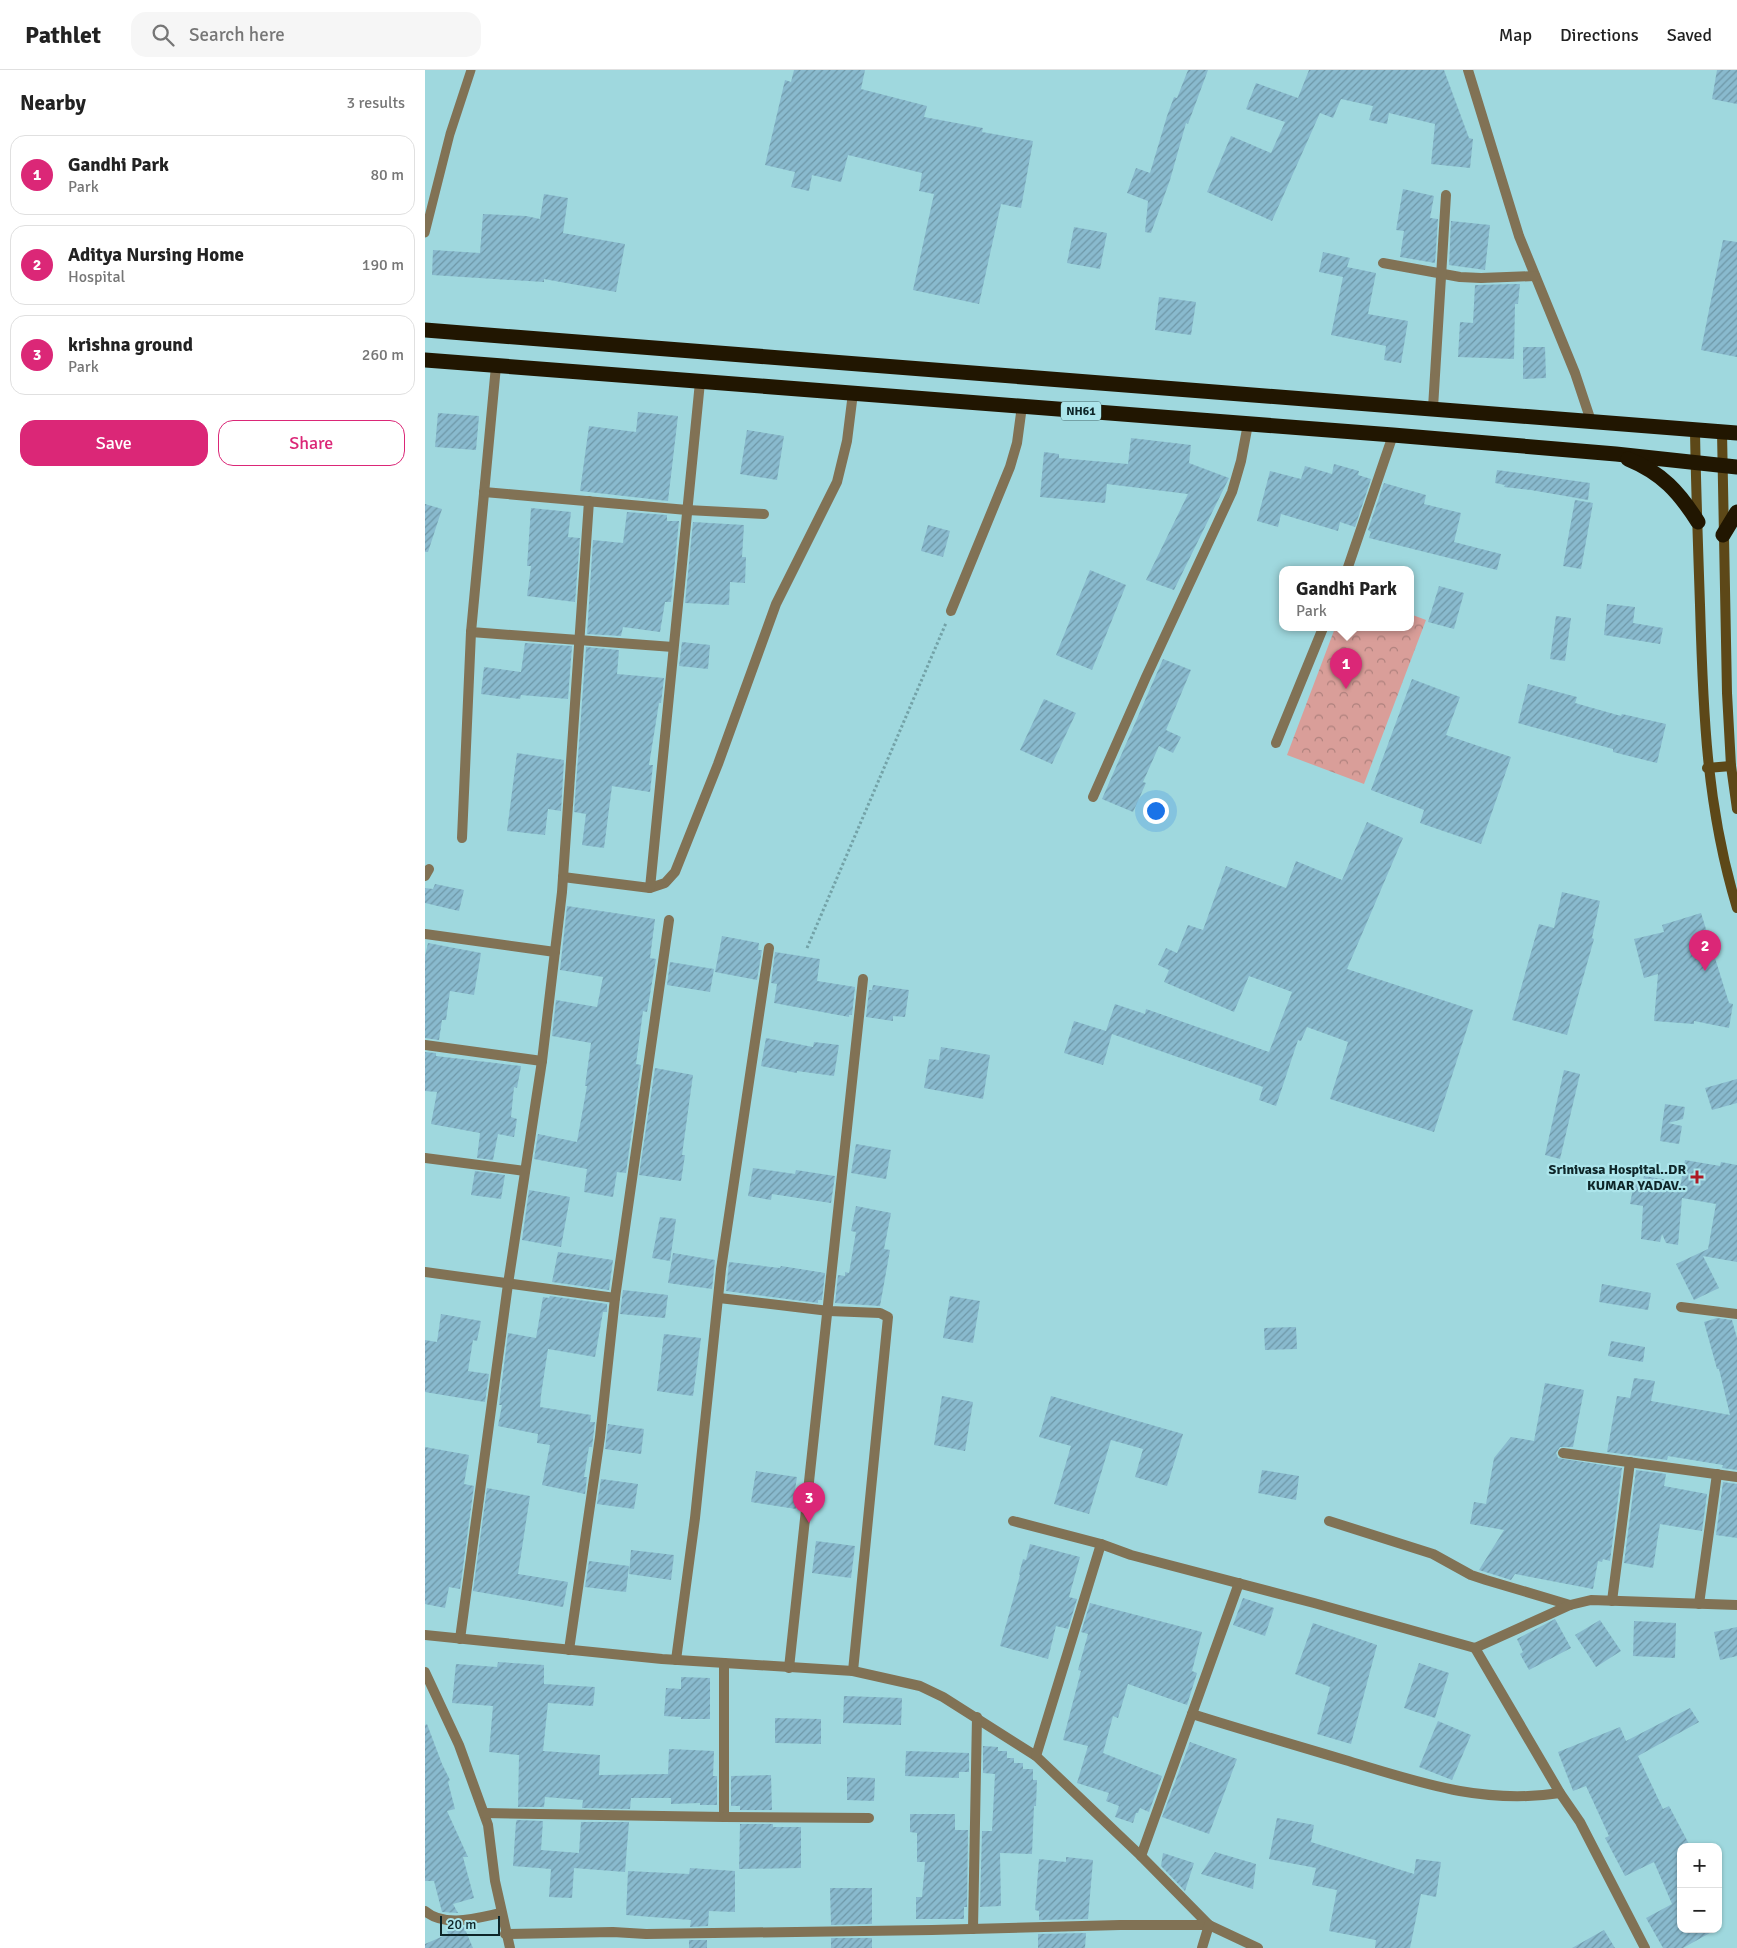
<!DOCTYPE html>
<meta charset="utf-8">
<style>
body{margin:0;font-family:Signika,sans-serif;background:#f6f6f6;color:#222}
.controls{position:absolute;right:15px;bottom:15px;display:grid;overflow:hidden;border-radius:10px;box-shadow:0 1px 4px #0004}
.controls button{width:45px;height:45px;display:grid;place-items:center;padding:0;border:0;border-bottom:1px solid #e0e0e0;background:#fff;color:#222;font:25px sans-serif}
.scale{position:absolute;left:15px;bottom:12px;width:60px;box-sizing:border-box;padding-left:5px;border:2px solid #0e2528;border-top:0;font-size:14px;line-height:18px;white-space:nowrap;color:#0e2528;-webkit-text-stroke:4px #ace5eb;paint-order:stroke}
.you{position:absolute;left:730px;top:740px;width:18px;height:18px;margin:-12px;border:4px solid #fff;border-radius:50%;background:#1a73e8;box-shadow:0 0 0 8px #1a73e833}
.badge{display:grid;place-items:center;width:32px;height:32px;border-radius:50%;background:#db2777;color:#fff;font-size:16px;font-weight:700}
.pin{position:absolute;translate:-50% -41px;filter:drop-shadow(0 1px 2px #0008)}
.pin::after{content:'';position:absolute;top:26px;width:18px;height:15px;background:inherit;clip-path:polygon(0 0,100% 0,50% 100%)}
.popup{position:absolute;left:854px;top:496px;width:135px;height:65px;box-sizing:border-box;display:grid;place-content:center;border-radius:10px;background:#fff;filter:drop-shadow(0 1px 4px #0005);font-size:16px;white-space:nowrap;color:#767676}
.popup b{font-size:19px;color:#222}
.popup::after{content:'';position:absolute;left:50%;top:100%;margin-left:-10px;border:10px solid transparent;border-top-color:#fff}
.list{margin:0;padding:0;list-style:none}
h2{display:flex;justify-content:space-between;align-items:center;height:65px;margin:0;padding:0 20px;font-size:21px}
h2 small{font-size:16px;font-weight:400;color:#767676}
.list li{display:grid;grid-template-columns:32px 1fr auto;gap:15px;align-items:center;box-sizing:border-box;height:80px;margin:0 10px 10px;padding:0 10px;border:1px solid #e0e0e0;border-radius:15px}
.list b{display:block;font-size:19px;white-space:nowrap}
.list p{margin:0;font-size:16px;white-space:nowrap;color:#767676}
.list em{font-size:16px;font-style:normal;color:#767676}
.actions{display:flex;gap:10px;padding:15px 20px}
.actions a{flex:1;padding:11px 0;border:1px solid #db2777;border-radius:15px;text-align:center;font-size:18px;color:#db2777}
.actions .main{background:#db2777;color:#fff}
.icon{flex:none;width:28px;height:28px;fill:none;stroke:currentColor;stroke-width:2;stroke-linecap:round;stroke-linejoin:round}
.map{position:relative;flex:none;width:1312px;height:1878px;overflow:hidden}
header{display:flex;align-items:center;gap:30px;box-sizing:border-box;height:70px;padding:0 25px;background:#fff;border-bottom:1px solid #e0e0e0}
header strong{font-size:24px}
nav{display:flex;gap:28px;margin-inline-start:auto;font-size:18px}
.search{width:350px;height:45px;background:#f6f6f6;display:flex;align-items:center;gap:12px;box-sizing:border-box;padding:0 18px;border-radius:15px;color:#767676;font-size:19px}
main{display:flex}
aside{flex:1;background:#fff}
.map>svg:first-child{display:block}
</style>
<header>
<strong>Pathlet</strong>
<div class="search"><svg class="icon" aria-label="search" viewBox="0 0 24 24"><circle cx="10" cy="10" r="6"/><path d="M15 15l6 6"/></svg>Search here</div>
<nav><a>Map</a><a>Directions</a><a>Saved</a></nav>
</header>
<main>
<aside>
<h2>Nearby<small>3 results</small></h2>
<ul class="list">
<li><span class="badge">1</span><div><b>Gandhi Park</b><p>Park</p></div><em>80 m</em></li>
<li><span class="badge">2</span><div><b>Aditya Nursing Home</b><p>Hospital</p></div><em>190 m</em></li>
<li><span class="badge">3</span><div><b>krishna ground</b><p>Park</p></div><em>260 m</em></li>
</ul>
<div class="actions"><a class="main">Save</a><a>Share</a></div>
</aside>
<div class="map">
<svg width="1312" height="1878" viewBox="0 0 1312 1878">
<defs>
<pattern id="park-crowns" width="20" height="18" patternUnits="userSpaceOnUse" patternTransform="scale(1.25)"><rect width="20" height="18" fill="#d99e99"/><path d="M2 6a3 3 0 1 1 6 0M12 15a3 3 0 1 1 6 0" fill="none" stroke="#ae817d"/></pattern>
<pattern id="building-hatch" width="6" height="6" patternUnits="userSpaceOnUse" patternTransform="scale(1.25)"><rect width="6" height="6" fill="#89bace"/><path d="M-1 1l2-2M0 6l6-6M5 7l2-2" fill="none" stroke="#6e97a7"/></pattern>
</defs>
<rect width="100%" height="100%" fill="#9fd8de"/>
<polygon fill="url(#park-crowns)" points="985,544 1001,550 939,714 862,685 910,558 985,558"/>
<g fill="url(#building-hatch)">
<polygon points="369,0 440,0 436,19 502,36 499,47 558,58 557,62 608,71 596,138 576,134 554,234 488,220 509,124 494,121 497,103 423,85 416,112 387,105 384,121 366,117 370,102 340,95 360,10 366,12"/>
<polygon points="763,0 783,0 763,54 761,53 745,110 726,163 720,162 723,131 702,123 711,98 725,103 742,46 749,27 752,28"/>
<polygon points="884,0 1019,0 1044,68 1048,69 1045,98 1006,94 1010,54 964,43 962,54 944,50 948,36 916,29 908,48 895,43 847,151 782,122 806,66 846,83 860,52 821,39 831,13 873,28"/>
<polygon points="1292,0 1312,0 1312,34 1287,29"/>
<polygon points="978,119 1009,126 1005,148 1013,149 1010,193 975,187 979,161 971,160"/>
<polygon points="119,124 143,128 138,163 200,174 191,222 119,209 119,212 7,205 8,180 55,183 58,144 101,146 115,149"/>
<polygon points="1026,151 1065,155 1060,200 1024,195"/>
<polygon points="649,157 682,163 675,199 642,193"/>
<polygon points="1298,170 1312,172 1312,287 1276,280"/>
<polygon points="898,182 925,188 922,197 951,203 943,244 983,251 976,293 959,290 961,276 906,265 918,207 894,202"/>
<polygon points="1090,214 1095,214 1093,234 1090,234 1089,289 1033,287 1035,252 1048,253 1050,215"/>
<polygon points="734,227 771,232 766,265 730,260"/>
<polygon points="1098,277 1120,277 1121,308 1098,309"/>
<polygon points="213,342 253,346 243,431 155,421 164,356 211,362"/>
<polygon points="13,343 54,346 51,380 10,377"/>
<polygon points="322,360 359,366 352,410 315,404"/>
<polygon points="706,368 766,375 764,393 804,408 749,520 721,510 763,424 682,414 680,433 615,427 619,382 634,384 634,388 703,394"/>
<polygon points="909,394 934,401 933,405 946,409 930,457 915,452 913,461 856,444 853,457 832,451 845,401 876,409 880,396 907,404"/>
<polygon points="1072,400 1165,413 1163,430 1106,420 1079,417 1080,415 1070,413"/>
<polygon points="959,413 1001,425 999,434 1036,443 1029,472 1076,484 1072,500 944,468 946,462 943,460"/>
<polygon points="1150,430 1168,433 1156,499 1138,496"/>
<polygon points="0,434 17,439 3,482 0,482"/>
<polygon points="106,438 146,442 143,467 155,468 150,532 102,526 106,496 102,496"/>
<polygon points="202,442 242,445 242,451 254,451 246,532 240,532 235,562 198,557 196,566 162,564 168,470 198,473"/>
<polygon points="268,452 319,455 317,487 321,487 320,513 305,512 304,535 260,533"/>
<polygon points="503,455 525,461 518,487 496,481"/>
<polygon points="665,500 701,515 667,600 631,585"/>
<polygon points="1014,516 1039,523 1029,559 1003,552"/>
<polygon points="1182,534 1210,537 1208,553 1238,558 1235,574 1179,565"/>
<polygon points="1131,546 1146,548 1140,591 1125,589"/>
<polygon points="257,572 285,575 283,599 254,596"/>
<polygon points="100,573 147,576 143,629 96,625 95,629 56,624 59,597 96,602"/>
<polygon points="161,577 194,580 192,604 239,608 236,633 234,633 224,695 228,695 225,722 187,716 179,778 157,775 161,744 149,742"/>
<polygon points="738,589 766,600 741,660 756,667 748,683 734,676 718,712 721,713 708,742 677,729"/>
<polygon points="987,609 1035,627 1021,665 1086,687 1056,774 995,753 999,740 946,720"/>
<polygon points="1103,614 1152,627 1150,633 1196,646 1197,644 1241,654 1232,693 1188,682 1188,679 1093,653"/>
<polygon points="619,629 651,643 627,694 595,680"/>
<polygon points="92,683 139,690 136,741 123,739 120,765 82,761"/>
<polygon points="942,752 978,768 922,899 1048,940 1009,1062 905,1029 923,972 882,957 876,971 873,970 851,1036 834,1030 838,1017 687,964 678,995 639,983 649,951 681,961 690,934 720,944 721,939 844,982 867,922 824,906 809,942 739,912 744,900 733,895 741,878 752,883 763,855 778,860 801,796 861,818 871,791 917,810"/>
<polygon points="10,814 39,820 34,841 0,833 0,818 8,819"/>
<polygon points="1137,822 1175,831 1167,868 1169,869 1142,965 1087,950 1114,854 1129,858"/>
<polygon points="142,836 230,849 225,888 231,889 222,942 218,941 211,994 216,995 201,1103 192,1102 188,1127 159,1122 162,1099 109,1089 113,1064 152,1072 162,1016 160,1016 166,973 127,966 131,930 172,937 178,907 135,900"/>
<polygon points="1276,843 1304,933 1308,934 1304,958 1269,951 1269,954 1229,951 1233,904 1219,908 1209,869 1239,862 1237,855"/>
<polygon points="297,866 334,873 333,880 337,880 332,910 290,902"/>
<polygon points="3,873 56,883 49,925 25,921 21,950 17,950 14,970 0,968 0,886"/>
<polygon points="350,882 395,889 392,911 430,917 427,945 424,945 424,947 349,933 352,914 346,913"/>
<polygon points="245,892 289,899 285,922 242,915"/>
<polygon points="448,915 484,920 480,947 468,946 468,951 441,947 444,920 447,920"/>
<polygon points="341,968 388,977 389,972 414,975 409,1006 372,1001 372,1003 336,996"/>
<polygon points="516,977 565,985 558,1029 499,1018 504,989 514,990"/>
<polygon points="0,982 11,983 11,986 96,996 92,1018 89,1017 86,1047 92,1049 89,1067 73,1064 68,1090 52,1088 55,1063 6,1054 12,1022 0,1021"/>
<polygon points="230,998 268,1005 257,1085 260,1085 256,1111 214,1105"/>
<polygon points="1139,1000 1155,1004 1135,1089 1120,1085"/>
<polygon points="1312,1009 1312,1033 1287,1040 1280,1018"/>
<polygon points="1240,1034 1260,1037 1258,1049 1243,1053 1257,1056 1254,1074 1235,1071"/>
<polygon points="431,1074 466,1080 461,1109 426,1103"/>
<polygon points="1260,1090 1295,1096 1296,1092 1312,1095 1312,1192 1278,1186 1294,1218 1269,1230 1251,1194 1283,1179 1291,1134 1257,1128 1253,1175 1241,1173 1237,1164 1235,1172 1216,1169 1218,1136 1205,1134 1209,1113 1217,1114 1219,1106 1256,1112"/>
<polygon points="328,1098 370,1104 371,1100 410,1106 406,1133 347,1124 346,1130 323,1126"/>
<polygon points="50,1101 80,1105 76,1129 46,1125"/>
<polygon points="104,1120 145,1127 136,1177 97,1170"/>
<polygon points="431,1136 466,1143 459,1179 465,1180 455,1236 410,1233 413,1205 420,1206 420,1202 424,1203 431,1162 426,1161"/>
<polygon points="235,1147 251,1149 245,1191 227,1188"/>
<polygon points="133,1182 188,1190 184,1220 127,1212"/>
<polygon points="248,1183 290,1190 287,1219 243,1213"/>
<polygon points="304,1192 355,1198 356,1196 400,1203 397,1230 393,1230 393,1233 301,1221"/>
<polygon points="1177,1214 1226,1223 1223,1240 1174,1232"/>
<polygon points="198,1220 243,1225 240,1248 195,1244"/>
<polygon points="125,1226 182,1234 182,1242 178,1242 170,1287 123,1279 116,1325 115,1337 166,1345 165,1352 170,1352 167,1377 164,1377 159,1407 162,1407 160,1424 117,1415 125,1375 112,1373 113,1364 73,1356 77,1335 74,1335 83,1263 111,1268 118,1227 124,1228"/>
<polygon points="525,1226 555,1231 548,1273 518,1268"/>
<polygon points="16,1244 56,1251 52,1271 48,1270 43,1301 64,1304 60,1332 0,1322 0,1270 12,1272"/>
<polygon points="1292,1248 1307,1250 1312,1268 1312,1400 1297,1398 1298,1395 1243,1386 1242,1390 1182,1382 1192,1326 1205,1328 1209,1308 1230,1311 1226,1331 1305,1345 1294,1299 1292,1299 1279,1252"/>
<polygon points="871,1257 872,1279 840,1280 839,1258"/>
<polygon points="239,1264 276,1268 268,1326 232,1321"/>
<polygon points="1186,1271 1220,1277 1218,1292 1183,1286"/>
<polygon points="1120,1313 1159,1320 1148,1377 1135,1377 1131,1383 1133,1388 1197,1398 1185,1491 1178,1489 1177,1492 1173,1491 1168,1519 1090,1504 1086,1510 1054,1500 1079,1460 1045,1454 1049,1432 1061,1434 1069,1388 1086,1367 1109,1371"/>
<polygon points="517,1326 548,1332 540,1381 509,1375"/>
<polygon points="626,1326 758,1364 742,1416 710,1407 718,1379 686,1370 664,1444 629,1434 646,1376 614,1367"/>
<polygon points="183,1354 219,1359 216,1384 180,1379"/>
<polygon points="0,1377 44,1385 39,1414 49,1416 35,1519 24,1517 20,1538 0,1534"/>
<polygon points="837,1400 874,1406 871,1430 833,1423"/>
<polygon points="1211,1400 1241,1404 1239,1416 1282,1424 1277,1461 1235,1454 1228,1498 1199,1493"/>
<polygon points="331,1401 372,1407 370,1420 374,1420 371,1439 326,1432"/>
<polygon points="176,1409 213,1414 209,1439 172,1434"/>
<polygon points="1298,1412 1312,1414 1312,1468 1291,1465"/>
<polygon points="62,1418 105,1426 93,1504 143,1512 138,1537 48,1521"/>
<polygon points="391,1471 430,1476 426,1508 387,1503"/>
<polygon points="605,1474 655,1487 644,1527 652,1529 643,1559 631,1556 623,1589 575,1576 595,1505 594,1504 598,1489 601,1490"/>
<polygon points="206,1480 249,1485 246,1510 204,1504"/>
<polygon points="164,1491 204,1496 201,1522 160,1517"/>
<polygon points="818,1528 849,1538 840,1566 808,1555"/>
<polygon points="665,1533 777,1562 767,1601 772,1603 762,1635 703,1614 693,1648 688,1646 678,1683 737,1706 724,1742 715,1738 713,1743 711,1743 708,1753 690,1747 694,1736 681,1731 684,1723 652,1713 663,1676 638,1670 656,1601 653,1600 663,1564 656,1562"/>
<polygon points="1130,1549 1146,1578 1104,1600 1095,1584 1098,1582 1092,1569"/>
<polygon points="1175,1550 1196,1581 1171,1597 1150,1565"/>
<polygon points="1209,1551 1251,1553 1250,1588 1208,1586"/>
<polygon points="888,1553 952,1575 926,1674 892,1664 905,1617 870,1604"/>
<polygon points="1312,1557 1312,1586 1295,1590 1289,1562"/>
<polygon points="73,1592 119,1595 119,1614 170,1617 168,1636 123,1633 118,1681 175,1685 174,1705 243,1704 244,1679 289,1681 288,1706 292,1706 292,1735 275,1735 275,1733 246,1734 246,1728 206,1728 205,1739 157,1738 158,1730 120,1727 119,1737 93,1737 94,1685 64,1682 68,1636 27,1633 31,1594 72,1597"/>
<polygon points="994,1593 1024,1603 1010,1648 979,1638"/>
<polygon points="256,1607 285,1608 285,1649 256,1649 256,1647 239,1646 241,1618 256,1619"/>
<polygon points="419,1626 477,1628 476,1655 418,1653"/>
<polygon points="1265,1638 1274,1652 1213,1686 1238,1739 1244,1736 1264,1774 1256,1777 1256,1859 1292,1859 1258,1878 1238,1878 1221,1848 1247,1834 1229,1792 1200,1806 1180,1768 1184,1766 1161,1716 1148,1721 1133,1682 1195,1657 1201,1671"/>
<polygon points="350,1648 396,1649 396,1674 350,1673"/>
<polygon points="1013,1651 1046,1665 1027,1710 994,1697"/>
<polygon points="2,1654 17,1694 25,1710 23,1712 30,1739 22,1741 43,1787 38,1787 49,1828 28,1834 33,1843 17,1842 9,1811 0,1811 0,1655"/>
<polygon points="765,1672 812,1689 784,1764 737,1747"/>
<polygon points="558,1676 573,1677 573,1681 582,1681 582,1688 589,1688 589,1693 598,1693 598,1699 608,1699 608,1710 612,1710 611,1736 609,1736 607,1784 575,1783 576,1836 555,1837 557,1761 567,1761 570,1704 558,1703"/>
<polygon points="481,1681 544,1683 544,1702 534,1702 534,1708 480,1706"/>
<polygon points="346,1705 347,1740 315,1740 315,1736 306,1736 306,1706"/>
<polygon points="422,1707 450,1708 449,1731 422,1730"/>
<polygon points="485,1744 530,1744 530,1760 543,1760 542,1837 539,1837 539,1849 491,1849 491,1827 497,1827 500,1792 492,1792 492,1763 485,1762"/>
<polygon points="852,1748 889,1755 886,1772 989,1804 991,1789 1016,1792 1011,1827 996,1824 985,1878 950,1878 951,1870 904,1861 912,1820 887,1815 891,1798 844,1789"/>
<polygon points="92,1750 118,1751 116,1780 154,1783 156,1752 204,1752 200,1802 149,1798 147,1828 124,1827 126,1799 88,1796 91,1752"/>
<polygon points="315,1754 348,1754 348,1757 376,1757 376,1798 314,1799"/>
<polygon points="790,1782 831,1794 828,1819 776,1804"/>
<polygon points="738,1783 769,1793 760,1821 736,1796"/>
<polygon points="641,1787 668,1790 663,1849 614,1850 614,1841 610,1840 614,1789 641,1792"/>
<polygon points="265,1798 310,1801 310,1842 284,1841 283,1856 265,1857 266,1850 201,1845 203,1801 264,1804"/>
<polygon points="405,1818 447,1818 447,1854 406,1855"/>
<polygon points="21,1857 39,1857 48,1878 0,1878 0,1874 23,1864"/>
<polygon points="1179,1860 1190,1878 1147,1878"/>
<polygon points="661,1863 660,1878 613,1878 613,1864"/>
<rect x="406" y="1868" width="41" height="10"/>
<rect x="264" y="1870" width="18" height="8"/>
</g>
<g fill="none" stroke-linecap="round" stroke-linejoin="round">
<polyline stroke="#73a2a7" stroke-width="3" stroke-dasharray="2.5 2.5" stroke-linecap="butt" points="382,878 521,553"/>
<polyline stroke="#817255" stroke-width="9" points="0,163 25,64 46,0"/>
<g stroke="#817255" stroke-width="10">
<polyline points="1043,0 1094,166 1150,303 1166,351"/>
<polyline points="958,193 1035,207 1056,208 1110,206"/>
<polyline points="71,296 46,562 248,577"/>
<polyline points="1008,338 1021,125"/>
<polyline points="59,422 262,440 339,444"/>
<polyline points="922,500 968,365"/>
<polyline points="526,541 585,397 592,373 597,336"/>
<polyline points="851,673 898,558"/>
<polyline points="668,727 721,607 807,422 816,391 823,354"/>
<polyline points="37,768 46,562"/>
<polyline points="0,806 4,799"/>
<polyline points="138,807 225,818 240,813 250,802 293,694 351,534 412,412 422,371 428,323"/>
<polyline points="225,818 275,312"/>
<polyline points="0,864 130,882"/>
<polyline points="0,975 117,991"/>
<polyline points="0,1088 100,1101"/>
<polyline points="0,1202 190,1228"/>
<polyline points="294,1228 404,1241 455,1243 463,1247 428,1601"/>
<polyline points="1256,1237 1312,1244"/>
<polyline points="1138,1383 1312,1407"/>
<polyline points="588,1451 676,1474"/>
<polyline points="904,1451 1008,1484 1046,1505 1061,1510 1145,1535"/>
<polyline points="1187,1531 1205,1392"/>
<polyline points="1274,1534 1292,1404"/>
<polyline points="0,1565 237,1589 428,1601 495,1616 518,1627 611,1686 716,1786 784,1855 833,1878"/>
<polyline points="35,1569 83,1214 117,991 137,822 164,431"/>
<polyline points="1050,1578 1135,1723 1155,1752 1220,1878"/>
<polyline points="144,1580 175,1367 190,1228 244,850"/>
<polyline points="251,1590 270,1448 296,1199 344,878"/>
<polyline points="364,1598 438,909"/>
<polyline points="0,1602 34,1675 63,1755 70,1811 85,1878"/>
<path d="M767,1644C818,1660 869,1675 920,1690C993,1712 1057,1735 1135,1723"/>
<polyline points="611,1686 676,1474 706,1485 889,1533 1050,1578 1145,1535 1166,1530 1312,1535"/>
<polyline points="59,1743 299,1747 299,1593"/>
<polyline points="299,1747 444,1748"/>
<polyline points="716,1786 814,1513"/>
<path d="M0,1841C20,1858 52,1848 76,1843"/>
<polyline points="548,1859 552,1647"/>
<polyline points="80,1864 188,1862 221,1864 507,1860 695,1855 784,1855"/>
<polyline points="777,1878 784,1855"/>
</g>
<g stroke="#5d4818" stroke-width="10">
<path d="M1270,361C1271,419 1273,477 1275,535C1278,640 1281,736 1312,838"/>
<polyline points="1297,362 1302,623 1306,696 1312,739"/>
<polyline points="1282,698 1306,696"/>
</g>
<g stroke="#211601" stroke-width="15">
<polyline points="0,260 1312,363"/>
<polyline points="0,290 968,365 1191,384 1312,397"/>
<path d="M1203,389C1237,403 1254,422 1273,452"/>
<polyline points="1298,465 1312,442"/>
</g>
</g>
<path fill="#ad1924" stroke="#ace5eb" stroke-width="2" d="M1269.5 1099.5h5v5h5v5h-5v5h-5v-5h-5v-5h5z"/>
<g text-anchor="middle" stroke-width="4.5" stroke-linejoin="round" paint-order="stroke">
<rect fill="#ace5eb" stroke="#3d5f62" stroke-width="1" x="636" y="331.5" width="40" height="19" rx="4"/>
<g font-size="12" font-weight="bold" fill="#0e2528">
<text x="656" y="345">NH61</text>
</g>
<g font-size="14" font-weight="bold" fill="#0e2528" stroke="#ace5eb" text-anchor="end">
<text x="1261" y="1104">Srinivasa Hospital..DR<tspan x="1261" dy="16">KUMAR YADAV..</tspan></text>
</g>
</g>
</svg>
<div class="controls">
<button>+</button>
<button>−</button>
</div>
<div class="scale">20 m</div>
<div class="you"></div>
<div class="pin badge" style="left:921px;top:619px">1</div>
<div class="popup"><b>Gandhi Park</b>Park</div>
<div class="pin badge" style="left:1280px;top:901px">2</div>
<div class="pin badge" style="left:384px;top:1453px">3</div>
</div>
</main>
